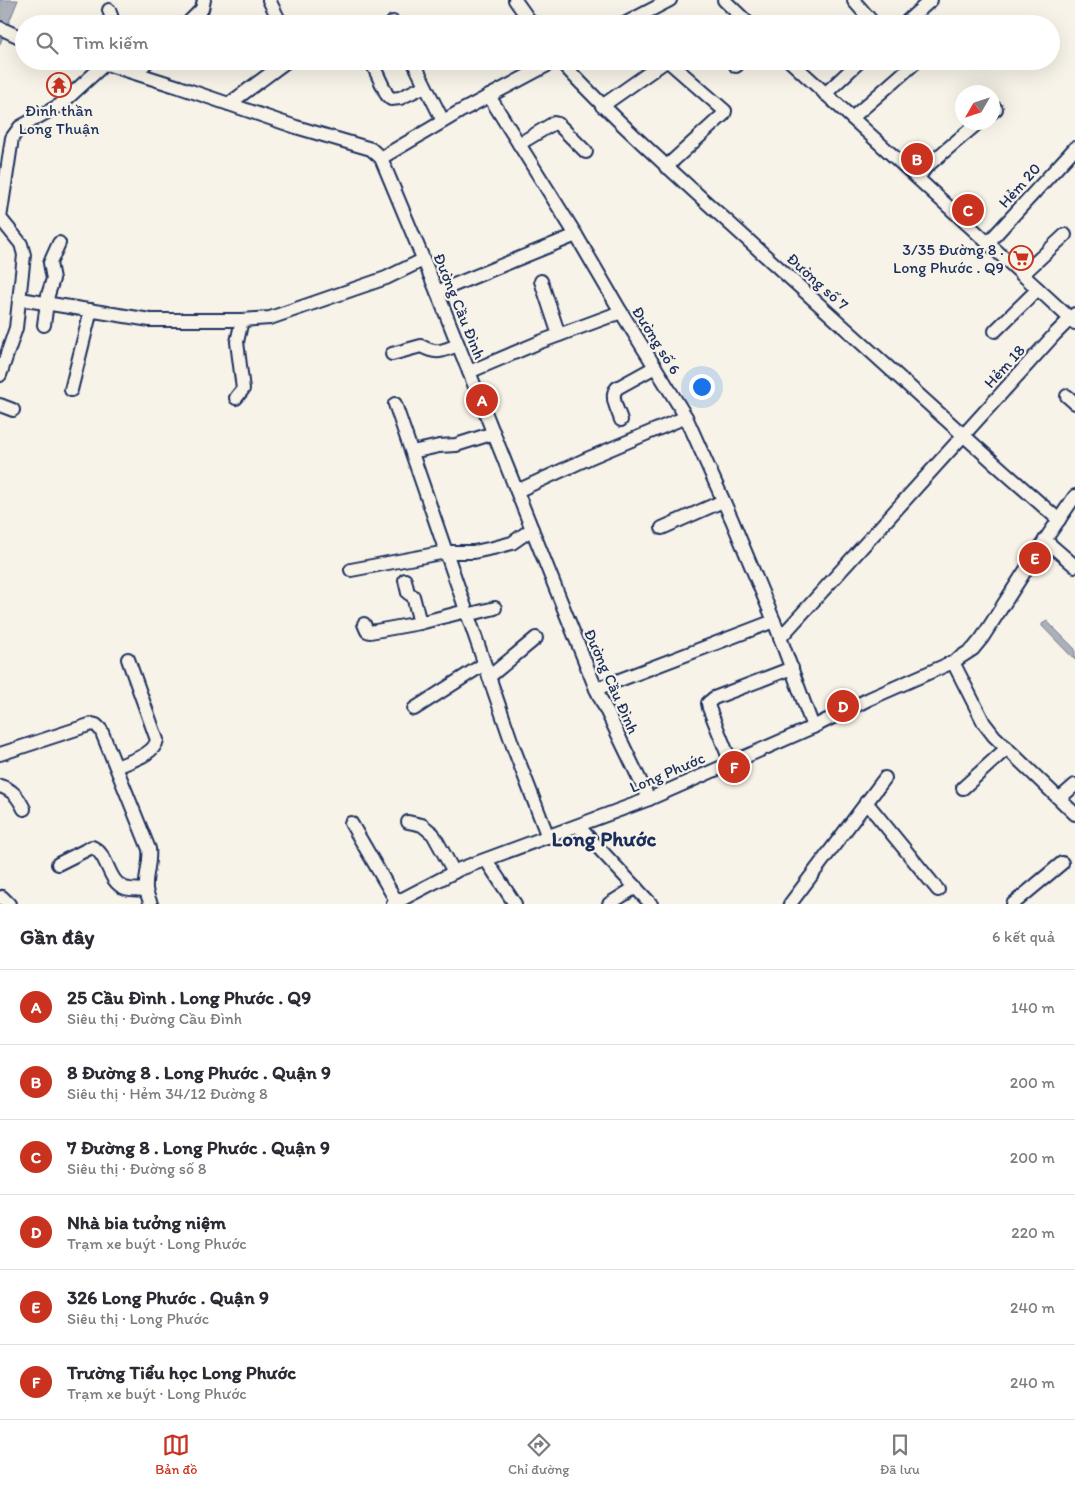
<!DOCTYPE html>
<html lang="vi">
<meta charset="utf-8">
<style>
body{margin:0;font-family:Itim,sans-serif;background:#f7f7f7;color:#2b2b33}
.compass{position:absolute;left:955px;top:85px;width:45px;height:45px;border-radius:50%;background:#fff;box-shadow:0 5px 20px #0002;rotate:231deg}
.you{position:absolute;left:701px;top:386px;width:18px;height:18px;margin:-12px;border:4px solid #fff;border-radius:50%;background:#1a73e8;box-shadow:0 0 0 8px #1a73e833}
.badge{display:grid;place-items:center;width:32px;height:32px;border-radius:50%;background:#c8321e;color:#fff;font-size:16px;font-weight:700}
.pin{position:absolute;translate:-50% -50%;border:2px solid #fff;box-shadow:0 1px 5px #0006}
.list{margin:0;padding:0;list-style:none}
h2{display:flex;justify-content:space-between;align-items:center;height:65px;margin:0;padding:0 20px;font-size:21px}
h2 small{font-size:16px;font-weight:400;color:#7c7c81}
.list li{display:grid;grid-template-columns:32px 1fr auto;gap:15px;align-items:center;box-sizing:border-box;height:75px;padding:0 20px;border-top:1px solid #e1e1e2}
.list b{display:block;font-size:19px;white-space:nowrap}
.list p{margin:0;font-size:16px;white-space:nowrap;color:#7c7c81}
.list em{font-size:16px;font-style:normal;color:#7c7c81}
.icon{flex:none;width:28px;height:28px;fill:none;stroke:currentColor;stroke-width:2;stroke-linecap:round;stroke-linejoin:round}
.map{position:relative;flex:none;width:1075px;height:904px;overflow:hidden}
.search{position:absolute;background:#fff;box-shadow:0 5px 20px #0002;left:15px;right:15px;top:15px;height:55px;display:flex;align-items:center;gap:12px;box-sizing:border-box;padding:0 18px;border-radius:28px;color:#7c7c81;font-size:19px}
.sheet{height:515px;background:#fff}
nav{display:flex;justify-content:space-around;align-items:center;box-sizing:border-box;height:70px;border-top:1px solid #e1e1e2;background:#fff;font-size:14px;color:#7c7c81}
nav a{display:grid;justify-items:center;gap:2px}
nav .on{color:#c8321e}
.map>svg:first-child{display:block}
</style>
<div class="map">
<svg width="1075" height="904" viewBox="0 0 1075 904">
<rect width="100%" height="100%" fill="#f7f3e8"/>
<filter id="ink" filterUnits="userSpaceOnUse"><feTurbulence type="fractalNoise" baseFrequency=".02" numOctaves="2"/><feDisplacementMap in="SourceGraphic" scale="10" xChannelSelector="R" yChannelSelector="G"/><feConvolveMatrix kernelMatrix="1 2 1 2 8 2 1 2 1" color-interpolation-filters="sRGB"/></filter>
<g filter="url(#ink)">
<g fill="#acb0b9" stroke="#727c95">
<polygon points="0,0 18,0 0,44"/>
<polygon points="1047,621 1075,649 1075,660 1042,626 1042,624"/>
</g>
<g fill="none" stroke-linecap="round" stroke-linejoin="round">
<defs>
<g id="minor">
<polyline points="269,0 281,24"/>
<polyline points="515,0 532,24"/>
<polyline points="724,0 749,24"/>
<polyline points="854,1 874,24"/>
<polyline points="109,10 114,24"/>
<polyline points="393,22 394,24"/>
<polyline points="187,24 202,9 204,0"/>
<polyline points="624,24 670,0"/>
<polyline points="904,24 931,0"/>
<polyline points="0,28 24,39"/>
<polyline points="97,61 179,87 296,127 371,149 381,158 437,292 596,689 649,799"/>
<polyline points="371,61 387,95 391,99 400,98 425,86"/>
<polyline points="413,61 443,121"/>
<path d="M560,61C623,129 692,189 760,251C860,341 958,432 1059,520"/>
<polyline points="790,61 1075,323"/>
<polyline points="736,66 741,61"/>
<polyline points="136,73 148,61"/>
<polyline points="825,94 860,61"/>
<polyline points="489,96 576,235 621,312 686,417 732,520 774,621 813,727"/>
<polyline points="229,104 287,61"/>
<polyline points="602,106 666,61"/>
<polyline points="992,112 996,109"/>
<polyline points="852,118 917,61"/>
<polyline points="519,144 554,123 558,124 586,152"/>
<polyline points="381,158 459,112 555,61"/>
<polyline points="666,167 724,114 725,111 668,61"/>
<polyline points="918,178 926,167 979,122"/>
<polyline points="988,243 1075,148"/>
<polyline points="1022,275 1065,235"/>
<polyline points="541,281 559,335"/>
<polyline points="437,292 576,235"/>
<polyline points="20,299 150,320 242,320 270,318 386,278 423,260"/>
<polyline points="44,325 48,295 53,279 50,263 59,243"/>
<polyline points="995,331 1038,289"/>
<path d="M392,354L421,346C438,355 441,351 458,345"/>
<polyline points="469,372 540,342 621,312"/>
<polyline points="0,375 16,328 24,255 21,244 0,218 12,138 20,127 60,105 108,61"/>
<polyline points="71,390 91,310"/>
<polyline points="1067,396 1075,403"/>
<polyline points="236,398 243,389 237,342 242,320"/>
<polyline points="395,404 514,749 548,837"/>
<polyline points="0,405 13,410"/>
<path d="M621,420C618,410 609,396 617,388L655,367"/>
<polyline points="412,452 439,446 456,445 494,433"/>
<polyline points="517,491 589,458 686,417"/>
<polyline points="662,528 723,501"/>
<polyline points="1045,540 1075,566"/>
<polyline points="351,570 446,552 474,552 493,548 512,543 532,529"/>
<polyline points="405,580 408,593 413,596 420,623"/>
<polyline points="467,615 495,608"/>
<polyline points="364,624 367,631 370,632 420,623 466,611"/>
<polyline points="780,638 1055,334 1075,314"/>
<polyline points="953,662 984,723 994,736 1075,814"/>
<polyline points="489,677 536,638"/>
<polyline points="596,689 774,621"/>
<polyline points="414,709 484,664"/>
<path d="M0,754L92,724L96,725L101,730L149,849C151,863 145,874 146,888C146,893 149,899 151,904"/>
<polyline points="731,763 709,708 708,703 714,698 792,668"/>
<path d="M117,767C129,761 154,755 157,740L128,659"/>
<path d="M0,786C13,790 18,797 24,809"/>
<polyline points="963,788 1007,748"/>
<polyline points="1060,798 1075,785"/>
<polyline points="866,802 938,890"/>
<polyline points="408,822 422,825 433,834 454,872"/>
<polyline points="351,823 398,904"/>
<polyline points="578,826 651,904"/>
<polyline points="486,860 515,904"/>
<path d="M58,864L92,847C109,854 107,882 125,888C131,890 140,889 146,890"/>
<polyline points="0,898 2,897 9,904"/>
<polyline points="393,904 460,869 649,799 813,727 869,699 953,662 973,649 982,638 1045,540 1075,496"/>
<polyline points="609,904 636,887"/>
<polyline points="790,904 885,778"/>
<polyline points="1013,904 1062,863"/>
</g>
</defs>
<use href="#minor" stroke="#1b2f5e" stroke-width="16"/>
<use href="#minor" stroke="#f7f3e8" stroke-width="12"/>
</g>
</g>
<defs>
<symbol id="temple-ring" viewBox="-11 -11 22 22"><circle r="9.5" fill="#f7f3e8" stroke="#c8321e" stroke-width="1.5"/><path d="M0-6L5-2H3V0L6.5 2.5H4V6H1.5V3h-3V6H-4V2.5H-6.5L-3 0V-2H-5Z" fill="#c8321e"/></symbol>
<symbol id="supermarket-ring" viewBox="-11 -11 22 22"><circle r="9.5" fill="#f7f3e8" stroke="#c8321e" stroke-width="1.5"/><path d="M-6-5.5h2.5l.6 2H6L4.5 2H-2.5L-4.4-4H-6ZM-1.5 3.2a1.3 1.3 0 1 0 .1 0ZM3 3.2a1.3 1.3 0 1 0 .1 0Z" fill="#c8321e"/></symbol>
</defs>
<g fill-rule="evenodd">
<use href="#temple-ring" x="45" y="71" width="28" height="28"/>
<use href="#supermarket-ring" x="1007" y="244" width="28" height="28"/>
</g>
<g text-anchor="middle" stroke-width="4.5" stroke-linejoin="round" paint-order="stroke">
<g font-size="16" fill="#1b2f5e" stroke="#f7f3e8">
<text x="59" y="116">Đình thần<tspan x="59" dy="18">Long Thuận</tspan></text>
<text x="1004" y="255" text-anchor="end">3/35 Đường 8 .<tspan x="1004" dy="18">Long Phước . Q9</tspan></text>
</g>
<g font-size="16" fill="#1b2f5e" stroke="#f7f3e8">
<text transform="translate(1019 185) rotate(-48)" y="6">Hẻm 20</text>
<text transform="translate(818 281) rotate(42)" y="6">Đường số 7</text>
<text transform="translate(460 306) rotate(68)" y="6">Đường Cầu Đình</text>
<text transform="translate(657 340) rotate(58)" y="6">Đường số 6</text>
<text transform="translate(1004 366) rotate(-48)" y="6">Hẻm 18</text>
<text transform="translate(612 681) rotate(66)" y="6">Đường Cầu Đình</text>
<text transform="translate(667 772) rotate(-23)" y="6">Long Phước</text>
</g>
<g font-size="21" font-weight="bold" fill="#1b2f5e" stroke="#f7f3e8">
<text x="604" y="846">Long Phước</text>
</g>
</g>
</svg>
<svg class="compass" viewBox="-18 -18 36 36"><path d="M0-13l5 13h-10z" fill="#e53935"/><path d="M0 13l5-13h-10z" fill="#7c7c81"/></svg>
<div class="you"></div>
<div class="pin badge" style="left:482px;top:400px">A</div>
<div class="pin badge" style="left:917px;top:159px">B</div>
<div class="pin badge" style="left:968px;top:210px">C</div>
<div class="pin badge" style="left:843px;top:706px">D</div>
<div class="pin badge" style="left:1035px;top:558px">E</div>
<div class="pin badge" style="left:734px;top:767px">F</div>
<div class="search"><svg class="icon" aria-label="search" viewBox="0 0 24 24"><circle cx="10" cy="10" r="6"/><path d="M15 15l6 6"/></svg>Tìm kiếm</div>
</div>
<section class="sheet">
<h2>Gần đây<small>6 kết quả</small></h2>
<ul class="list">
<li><span class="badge">A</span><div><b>25 Cầu Đình . Long Phước . Q9</b><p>Siêu thị · Đường Cầu Đình</p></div><em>140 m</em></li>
<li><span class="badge">B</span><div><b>8 Đường 8 . Long Phước . Quận 9</b><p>Siêu thị · Hẻm 34/12 Đường 8</p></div><em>200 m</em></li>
<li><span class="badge">C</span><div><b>7 Đường 8 . Long Phước . Quận 9</b><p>Siêu thị · Đường số 8</p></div><em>200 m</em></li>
<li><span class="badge">D</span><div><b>Nhà bia tưởng niệm</b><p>Trạm xe buýt · Long Phước</p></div><em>220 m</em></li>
<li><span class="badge">E</span><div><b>326 Long Phước . Quận 9</b><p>Siêu thị · Long Phước</p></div><em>240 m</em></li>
<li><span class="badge">F</span><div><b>Trường Tiểu học Long Phước</b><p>Trạm xe buýt · Long Phước</p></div><em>240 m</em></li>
</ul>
</section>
<nav>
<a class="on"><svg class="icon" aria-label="map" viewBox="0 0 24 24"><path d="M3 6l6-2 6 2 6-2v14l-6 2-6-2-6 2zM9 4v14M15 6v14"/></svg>Bản đồ</a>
<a><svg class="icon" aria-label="directions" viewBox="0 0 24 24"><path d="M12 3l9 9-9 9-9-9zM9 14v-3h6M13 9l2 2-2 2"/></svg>Chỉ đường</a>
<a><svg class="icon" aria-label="saved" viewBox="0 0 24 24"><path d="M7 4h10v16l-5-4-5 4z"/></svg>Đã lưu</a>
</nav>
